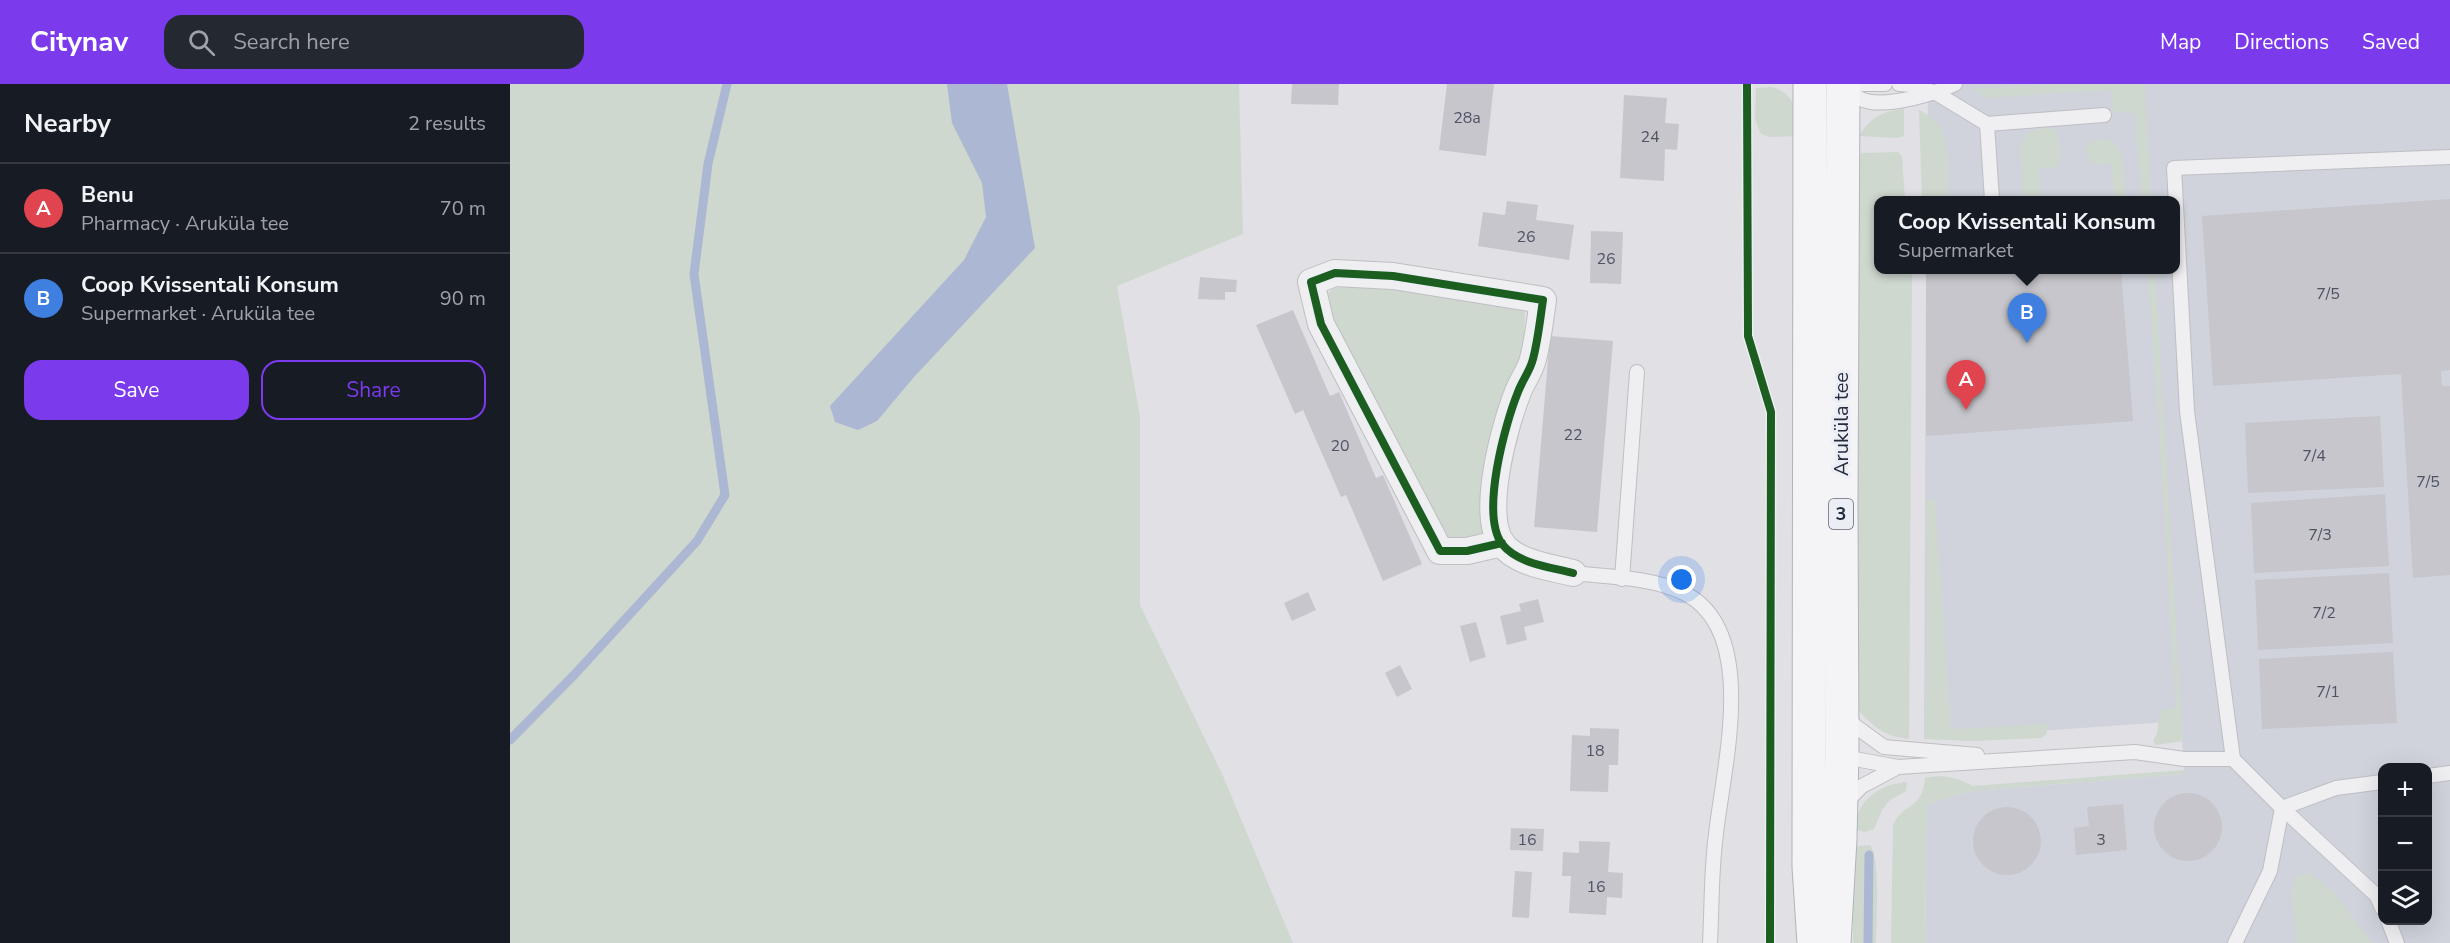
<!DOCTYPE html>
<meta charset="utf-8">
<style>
body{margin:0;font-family:"Nunito Sans",sans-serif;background:#242831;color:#f1f3f6}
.controls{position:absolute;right:18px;bottom:18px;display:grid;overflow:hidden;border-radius:12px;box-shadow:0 6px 24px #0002}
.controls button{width:54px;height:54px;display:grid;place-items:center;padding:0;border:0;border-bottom:2px solid #363941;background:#171b24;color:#f1f3f6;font:30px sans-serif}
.you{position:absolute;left:1172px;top:496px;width:21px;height:21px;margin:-15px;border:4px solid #fff;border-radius:50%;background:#1a73e8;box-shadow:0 0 0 9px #1a73e833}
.badge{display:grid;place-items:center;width:39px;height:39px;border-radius:50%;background:#7c3aed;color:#fff;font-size:20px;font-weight:700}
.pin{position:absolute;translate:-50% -50px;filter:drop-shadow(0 2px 3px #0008)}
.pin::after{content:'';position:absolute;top:32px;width:21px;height:18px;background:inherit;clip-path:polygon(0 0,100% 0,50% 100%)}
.popup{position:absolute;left:1364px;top:112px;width:306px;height:78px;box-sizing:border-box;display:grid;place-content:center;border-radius:12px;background:#171b24;filter:drop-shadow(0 2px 4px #0005);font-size:20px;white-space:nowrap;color:#9ea1a6}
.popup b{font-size:22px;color:#f1f3f6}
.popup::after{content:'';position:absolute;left:50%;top:100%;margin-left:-12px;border:12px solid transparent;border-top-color:#171b24}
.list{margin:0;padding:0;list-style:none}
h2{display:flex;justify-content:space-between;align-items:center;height:78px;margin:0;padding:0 24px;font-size:26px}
h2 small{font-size:20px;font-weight:400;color:#9ea1a6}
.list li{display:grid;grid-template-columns:39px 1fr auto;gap:18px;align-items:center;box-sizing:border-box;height:90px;padding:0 24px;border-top:2px solid #363941}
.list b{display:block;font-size:22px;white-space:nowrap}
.list p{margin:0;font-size:20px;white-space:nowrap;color:#9ea1a6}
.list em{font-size:20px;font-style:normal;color:#9ea1a6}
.actions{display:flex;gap:12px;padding:18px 24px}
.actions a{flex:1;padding:14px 0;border:2px solid #7c3aed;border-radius:18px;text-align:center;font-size:21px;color:#7c3aed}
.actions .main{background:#7c3aed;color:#fff}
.icon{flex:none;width:33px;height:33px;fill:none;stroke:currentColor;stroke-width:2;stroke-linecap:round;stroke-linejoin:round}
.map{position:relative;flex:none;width:1940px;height:859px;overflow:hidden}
header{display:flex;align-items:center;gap:36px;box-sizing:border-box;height:84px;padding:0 30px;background:#7c3aed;color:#fff}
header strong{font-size:28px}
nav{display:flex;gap:33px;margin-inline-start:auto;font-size:21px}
.search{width:420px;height:54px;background:#242831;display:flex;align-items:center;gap:15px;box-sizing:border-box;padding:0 21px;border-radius:18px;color:#9ea1a6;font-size:22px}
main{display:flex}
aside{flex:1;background:#171b24}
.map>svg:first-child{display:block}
</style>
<header>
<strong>Citynav</strong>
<div class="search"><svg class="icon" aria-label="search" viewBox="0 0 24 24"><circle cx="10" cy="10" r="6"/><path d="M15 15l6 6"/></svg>Search here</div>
<nav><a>Map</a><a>Directions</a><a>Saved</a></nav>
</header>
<main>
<aside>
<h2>Nearby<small>2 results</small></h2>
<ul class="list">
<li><span class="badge" style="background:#e0444e">A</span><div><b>Benu</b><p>Pharmacy · Aruküla tee</p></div><em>70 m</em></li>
<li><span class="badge" style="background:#3f7fe0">B</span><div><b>Coop Kvissentali Konsum</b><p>Supermarket · Aruküla tee</p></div><em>90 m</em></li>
</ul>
<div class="actions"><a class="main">Save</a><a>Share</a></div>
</aside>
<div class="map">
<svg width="1940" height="859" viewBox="0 0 1940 859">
<rect width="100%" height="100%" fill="#e0e0e5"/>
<path fill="#d0d3dc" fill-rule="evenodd" d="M1418,0H1940V859H1415L1417,720L1463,707L1674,690L1671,637L1414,655L1416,186H1666V116H1417ZM1872,684H1918V836H1872Z"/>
<g fill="#ced8cf">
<polygon points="0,0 729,0 733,150 607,202 630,333 630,521 713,692 783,859 0,859"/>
<polygon points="1545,0 1635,0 1641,116 1632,116 1625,29 1603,28 1601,6 1475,14 1462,5"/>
<path d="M1262,3C1289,12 1284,27 1287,52L1259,53L1251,50L1245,36L1246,4Z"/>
<path d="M1394,25V52L1386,54L1349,52C1360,34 1372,27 1394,25Z"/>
<path d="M1409,26C1418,31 1426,35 1431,44C1440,60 1438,97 1440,116H1412Z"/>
<path d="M1532,44L1546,46C1550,58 1554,72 1547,83L1528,85L1531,116H1513L1510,63L1517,49Z"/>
<path d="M1591,55C1619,56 1614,95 1615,116H1604L1601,79L1585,81L1579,77L1575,66L1580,58Z"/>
<path d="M1388,68L1392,73L1395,116H1368V186H1401L1402,194L1399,655C1375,653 1363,642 1347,625L1348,73L1352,69Z"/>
<path d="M1637,186H1645L1673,657L1646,661L1643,657L1647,650L1650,626L1666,624C1656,478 1650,332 1637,186Z"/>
<polygon points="851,202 923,211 1015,227 1013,283 984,455 942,469 809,217 824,204"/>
<polygon points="1425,415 1441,645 1537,640 1537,650 1531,654 1463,657 1414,655 1417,597 1416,416"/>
<path d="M1674,686V690L1463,707L1417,720L1415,859H1381L1383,741C1393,718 1413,726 1415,694C1434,690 1445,693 1463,702Z"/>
<path d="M1397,698L1396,707L1379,717L1372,726L1364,745L1355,748L1345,745C1346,716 1370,700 1397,698Z"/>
<path d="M1360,761C1371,776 1366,838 1366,859H1343V769L1348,762Z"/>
<polygon points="1800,789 1824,808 1862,859 1787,859 1781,807 1786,792"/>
</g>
<polygon fill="#acb7d3" points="437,0 497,0 525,164 404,293 367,337 348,346 325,338 320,322 454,176 476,133 472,99 442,39"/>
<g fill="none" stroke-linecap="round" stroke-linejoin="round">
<g stroke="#acb7d3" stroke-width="9">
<polyline points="0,656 65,590 187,457 215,411 184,190 198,80 217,0"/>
<polyline points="1358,859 1359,771"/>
</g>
</g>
<g fill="#c6c6cc">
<polygon points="782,0 829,0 828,21 781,20"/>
<polygon points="937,0 984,0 976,72 929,66"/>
<polygon points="1114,11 1157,14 1155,39 1169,40 1167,66 1155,65 1154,97 1110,94"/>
<polygon points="1940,115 1940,286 1931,287 1932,302 1940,302 1940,491 1903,494 1891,290 1703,302 1692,132"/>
<polygon points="997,117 1028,121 1026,136 1064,141 1059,176 968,162 973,128 995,131"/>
<polygon points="1081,147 1113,148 1111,200 1080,199"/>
<polygon points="1416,186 1611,186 1623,337 1416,352"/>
<polygon points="690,193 727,196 726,208 715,208 715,216 688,215"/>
<polygon points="783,226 820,312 829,308 866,394 873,391 912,480 873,497 836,411 831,413 793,326 785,330 746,241"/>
<polygon points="1040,252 1103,257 1087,448 1024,443"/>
<polygon points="1870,332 1874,403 1738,409 1735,339"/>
<polygon points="1875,410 1879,482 1744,489 1741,419"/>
<polygon points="1879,489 1883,559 1748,566 1745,496"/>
<polygon points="798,508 806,526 782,537 774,519"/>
<polygon points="1028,515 1034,538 1014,543 1017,556 997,561 990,532 1011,527 1009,520"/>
<polygon points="966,538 976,573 960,578 950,542"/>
<polygon points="1883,568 1887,639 1752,645 1749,575"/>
<polygon points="890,581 902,605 887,613 875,589"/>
<polygon points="1080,644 1109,645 1108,681 1099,681 1098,708 1060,707 1062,651 1080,652"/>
<circle cx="1678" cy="743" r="34"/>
<polygon points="1613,720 1617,766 1566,771 1564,744 1579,742 1577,723"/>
<circle cx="1497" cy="757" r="34"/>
<polygon points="1001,744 1034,745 1033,767 1000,766"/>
<polygon points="1069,757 1100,758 1098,788 1113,789 1112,814 1097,813 1096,831 1059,829 1061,792 1052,792 1053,768 1069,769"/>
<polygon points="1005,787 1022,788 1019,834 1002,833"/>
</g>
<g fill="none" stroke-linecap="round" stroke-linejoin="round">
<defs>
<g id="lane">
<polyline points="1389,0 1402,1 1426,9 1477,40 1594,31"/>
<polyline points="1332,4 1352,0 1375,0"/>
<path d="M1336,5C1344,11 1351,17 1361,18C1385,21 1424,10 1445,0"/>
<polyline points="1477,40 1482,116"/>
<path d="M1063,489C1099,493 1141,493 1174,509C1250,546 1213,684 1206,750C1201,786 1202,823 1200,859"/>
<polyline points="1112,495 1127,288"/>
<polyline points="1337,631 1345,642 1374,663 1467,671"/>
<polyline points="1332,669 1345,675 1388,683 1625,668 1674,675 1723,675 1772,724 1760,787 1725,859"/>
<polyline points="1723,675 1677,327 1664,84 1940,73"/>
<polyline points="1918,692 1940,689"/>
<polyline points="1872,698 1826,704 1772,724 1867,812 1872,824"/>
<polyline points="1335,719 1352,702 1388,683"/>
<polyline points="1878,836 1887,859"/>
</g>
<path id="street" d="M992,459L957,467H930L811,240L801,198L825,189L883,192L1033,216C1030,236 1028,256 1023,275C1020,287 1012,297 1008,308C995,340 970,430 992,460C1008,480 1040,483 1063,489"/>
<g id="highway">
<polyline points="1300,0 1299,783 1304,859"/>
<polyline points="1324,859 1330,755 1332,669 1331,420 1333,0"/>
</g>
</defs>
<use href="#lane" stroke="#bebec3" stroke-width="16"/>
<use href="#street" stroke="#bebec3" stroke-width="28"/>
<use href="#highway" stroke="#b2b3ba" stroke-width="35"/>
<use href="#lane" stroke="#efeff2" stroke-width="14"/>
<use href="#street" stroke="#efeff2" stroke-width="26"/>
<use href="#highway" stroke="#f4f4f6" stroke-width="33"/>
<defs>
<g id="cycleway">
<polyline points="1237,0 1238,252 1261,328 1260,859"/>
<path d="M992,459L957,467H930L811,240L801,198L825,189L883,192L1033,216C1030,236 1028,256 1023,275C1020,287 1012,297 1008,308C995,340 970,430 992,460C1008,480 1040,483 1063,489"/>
</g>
</defs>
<use href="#cycleway" stroke="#eceef5" stroke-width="11"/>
<use href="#cycleway" stroke="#1b5e20" stroke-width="8"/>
</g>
<g text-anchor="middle" stroke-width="6" stroke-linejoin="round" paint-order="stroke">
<g font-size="16" fill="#4f5364">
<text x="957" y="39">28a</text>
<text x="1140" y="58">24</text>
<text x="1016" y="158">26</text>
<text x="1096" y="180">26</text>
<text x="1818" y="215">7/5</text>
<text x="1063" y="356">22</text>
<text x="830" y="367">20</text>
<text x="1804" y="377">7/4</text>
<text x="1918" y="403">7/5</text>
<text x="1810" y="456">7/3</text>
<text x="1814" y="534">7/2</text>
<text x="1818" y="613">7/1</text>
<text x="1085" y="672">18</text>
<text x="1017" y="761">16</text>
<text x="1591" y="761">3</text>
<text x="1086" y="808">16</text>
</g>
<rect fill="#eceef5" stroke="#616576" stroke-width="1.5" x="1319" y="415" width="24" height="30" rx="4.5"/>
<g font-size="18" font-weight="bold" fill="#252a3f">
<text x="1331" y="436">3</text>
</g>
<g font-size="20" fill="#252a3f" stroke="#eceef5">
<text transform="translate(1331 340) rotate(-90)" y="7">Aruküla tee</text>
</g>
</g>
</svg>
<div class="controls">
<button>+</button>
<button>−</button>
<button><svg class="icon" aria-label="layers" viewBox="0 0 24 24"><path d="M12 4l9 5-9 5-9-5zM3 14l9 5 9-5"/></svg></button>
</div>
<div class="you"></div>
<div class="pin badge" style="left:1456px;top:326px;background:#e0444e">A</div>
<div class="pin badge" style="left:1517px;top:259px;background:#3f7fe0">B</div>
<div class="popup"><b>Coop Kvissentali Konsum</b>Supermarket</div>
</div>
</main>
